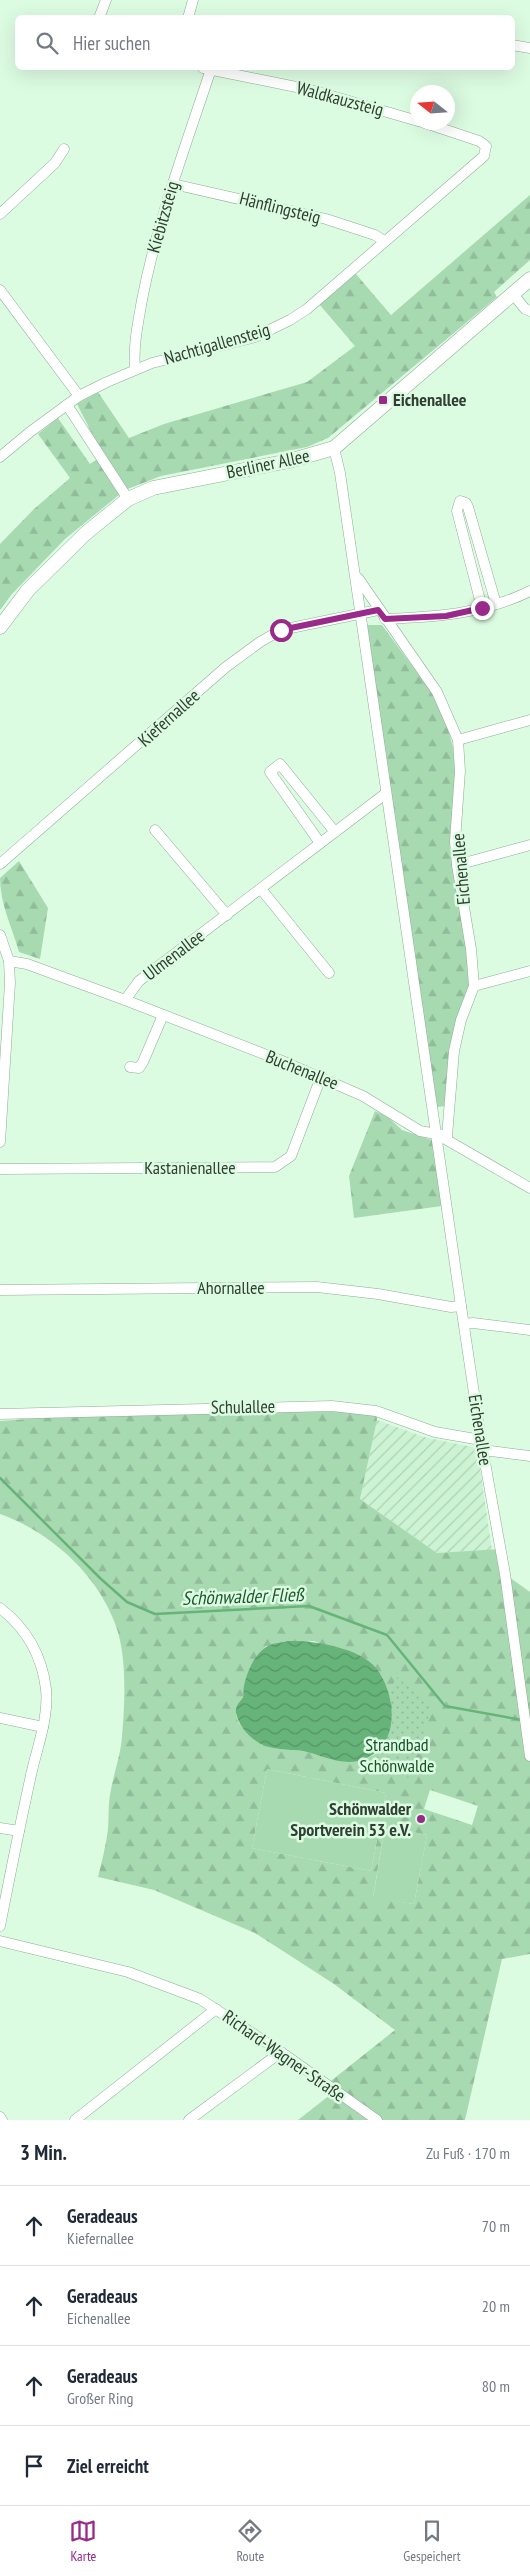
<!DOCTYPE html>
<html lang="de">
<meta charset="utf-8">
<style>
body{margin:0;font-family:"PT Sans Narrow",sans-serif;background:#f2f2f3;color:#1f2937}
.compass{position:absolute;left:410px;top:85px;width:45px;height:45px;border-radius:50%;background:#fff;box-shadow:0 5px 20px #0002;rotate:287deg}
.stop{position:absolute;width:15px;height:15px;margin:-11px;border:4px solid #992a8a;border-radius:50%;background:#fff}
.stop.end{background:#992a8a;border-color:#fff;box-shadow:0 1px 5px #0008}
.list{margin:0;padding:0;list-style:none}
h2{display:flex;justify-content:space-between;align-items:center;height:65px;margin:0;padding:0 20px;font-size:21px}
h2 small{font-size:16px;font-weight:400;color:#747a83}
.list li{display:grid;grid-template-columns:32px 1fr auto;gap:15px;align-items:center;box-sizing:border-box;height:80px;padding:0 20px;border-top:1px solid #e0e1e3}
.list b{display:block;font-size:19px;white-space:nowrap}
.list p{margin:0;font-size:16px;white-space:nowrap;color:#747a83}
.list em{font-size:16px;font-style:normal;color:#747a83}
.icon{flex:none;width:28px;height:28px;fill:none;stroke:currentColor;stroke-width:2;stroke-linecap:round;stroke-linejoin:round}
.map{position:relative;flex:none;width:530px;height:2120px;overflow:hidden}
.search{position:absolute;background:#fff;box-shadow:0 5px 20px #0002;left:15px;right:15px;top:15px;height:55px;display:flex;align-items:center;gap:12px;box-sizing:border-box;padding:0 18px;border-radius:8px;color:#747a83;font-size:19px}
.sheet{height:385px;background:#fff}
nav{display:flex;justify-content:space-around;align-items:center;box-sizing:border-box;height:70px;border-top:1px solid #e0e1e3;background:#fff;font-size:14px;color:#747a83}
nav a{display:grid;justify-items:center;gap:2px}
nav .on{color:#992a8a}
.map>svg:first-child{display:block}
</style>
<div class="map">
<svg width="530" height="2120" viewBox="0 0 530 2120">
<defs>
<pattern id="industrial-furrows" width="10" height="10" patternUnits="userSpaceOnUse" patternTransform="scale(1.25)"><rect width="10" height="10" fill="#ccf3d3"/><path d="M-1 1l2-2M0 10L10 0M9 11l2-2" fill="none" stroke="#b0d1b6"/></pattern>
<pattern id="forest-firs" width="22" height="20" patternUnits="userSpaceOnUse" patternTransform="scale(1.25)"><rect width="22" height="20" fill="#a8dab2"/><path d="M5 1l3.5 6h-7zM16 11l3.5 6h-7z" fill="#91bc9a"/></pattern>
<pattern id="park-dots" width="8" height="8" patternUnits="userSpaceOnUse" patternTransform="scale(1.25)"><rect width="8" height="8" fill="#a8dab2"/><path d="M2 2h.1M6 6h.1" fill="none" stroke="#91bc9a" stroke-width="1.8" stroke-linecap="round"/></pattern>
<pattern id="water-waves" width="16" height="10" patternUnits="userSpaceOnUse" patternTransform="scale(1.25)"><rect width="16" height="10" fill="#67b47a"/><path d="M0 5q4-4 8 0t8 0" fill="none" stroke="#559465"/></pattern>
</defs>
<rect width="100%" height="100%" fill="#dcfce2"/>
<polygon fill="url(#industrial-furrows)" points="377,1420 424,1437 477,1448 492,1550 437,1553 360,1499"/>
<g fill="#a8dab2">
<polygon points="267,1769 386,1793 371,1871 252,1848"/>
<polygon points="385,1826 427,1835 414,1904 373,1898"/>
</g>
<g fill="url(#forest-firs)" fill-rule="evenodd">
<polygon points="530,195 530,260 494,292 497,297 328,438 307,447 161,476 125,490 65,539 12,594 0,610 0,544 34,509 70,478 38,434 58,418 90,464 103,455 77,404 98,392 129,438 164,424 307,382 355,346 319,304 355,273 391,315"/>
<polygon points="367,625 382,625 432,693 445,719 453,747 456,777 451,846 470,974 468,989 450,1048 446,1106 437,1107"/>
<path d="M19,861L48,908L40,959L19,952C12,927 0,904 0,878Z"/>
<polygon points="375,1111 388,1117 402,1130 432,1140 442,1206 354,1218 349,1176"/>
<path d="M168,1408L376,1411L377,1420L360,1499L437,1553L500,1549L505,1574L530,1592V1954L502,1959L465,2120H298L335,2091L327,2084L395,2030L334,1984L255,1933L154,1890L98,1877C102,1861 106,1845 108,1829C109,1818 108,1806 110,1795C113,1775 121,1755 122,1736C125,1704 127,1656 116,1626C98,1575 51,1532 0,1514V1421ZM314,1641L321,1644L390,1746C378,1751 369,1760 355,1761C336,1763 320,1755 303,1751C283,1748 235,1739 236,1711C237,1703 242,1700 244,1694C250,1670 249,1666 266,1646ZM267,1769L386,1793L371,1871L252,1848ZM430,1790L478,1806L472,1825L424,1809ZM385,1826L427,1835L414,1904L373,1897Z"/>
</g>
<polygon fill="url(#park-dots)" points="397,1677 432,1706 409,1778 368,1767 388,1735 394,1717 389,1691"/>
<path fill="url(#water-waves)" d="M288,1641C312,1640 359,1647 376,1668C398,1696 401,1751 358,1761C339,1765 321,1755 303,1751C289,1749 271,1750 259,1743C249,1737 238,1725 236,1713C235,1706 239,1703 243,1697C244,1694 243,1689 244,1686C247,1672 254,1655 266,1647C271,1643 281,1643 288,1641Z"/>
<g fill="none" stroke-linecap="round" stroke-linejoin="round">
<polyline stroke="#67b47a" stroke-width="2.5" points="0,1478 101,1579 127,1602 155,1614 309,1606 387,1635 445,1706 522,1720"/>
<defs>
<g id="minor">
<polyline points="99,18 106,0"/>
<polyline points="188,18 193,0"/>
<polyline points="512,45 530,48"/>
<polyline points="203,68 311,90 418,121"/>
<polyline points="173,184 326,219 375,235 384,241"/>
<polyline points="0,214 55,163 64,149"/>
<polyline points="0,290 79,396"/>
<polyline points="513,294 525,309 530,311"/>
<path d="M135,369C133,346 138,323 142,300C157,222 186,145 211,69"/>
<polyline points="67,405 128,499"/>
<polyline points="334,448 340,473 461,1306 481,1440 505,1574 530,1756"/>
<polyline points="0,457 30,432 79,396 107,382 152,363 255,337 290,320 307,309 484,156 486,146 479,141 422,122"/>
<polyline points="482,608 457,511 460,501 466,503 468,507 496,604"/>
<path d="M385,619C436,617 484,614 530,591"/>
<polyline points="458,740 530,720"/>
<polyline points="155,830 227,915"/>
<polyline points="320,843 270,772 280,764 335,832"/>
<polyline points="0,864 226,667 260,642 281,630 378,610"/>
<polyline points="457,865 530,845"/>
<polyline points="261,889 329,973"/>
<polyline points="0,935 9,961 10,983 0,1142"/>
<polyline points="9,961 27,964 125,1000 287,1063 363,1096 420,1131 447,1136 454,1051 461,1020 474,986 471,949 457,865 455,841 460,771 458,740 437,692 358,578"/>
<polyline points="474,986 530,971"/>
<polyline points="125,1000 139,981 385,794"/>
<polyline points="130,1067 139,1068 143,1062 163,1015"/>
<polyline points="440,1136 530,1188"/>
<polyline points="0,1169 275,1167 291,1156 321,1077"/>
<polyline points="0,1290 317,1287 378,1294 451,1307 461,1306"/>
<polyline points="464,1324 473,1323 530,1330"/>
<polyline points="0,1414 332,1406 376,1411 435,1432 481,1440"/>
<polyline points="483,1450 530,1456"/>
<path d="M0,1608C26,1628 42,1656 46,1689C49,1718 37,1747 31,1775C20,1825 10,1875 0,1926"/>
<polyline points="0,1718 43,1727"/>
<polyline points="0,1828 19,1831"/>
<polyline points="0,1941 128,1972 200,1999 281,2052 377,2120"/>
<polyline points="0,2117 2,2120"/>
<polyline points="75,2120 216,2009"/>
<polyline points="189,2120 281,2052"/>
</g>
<polyline id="major" points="0,627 28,590 86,533 128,499 153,488 289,461 334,448 530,279"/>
</defs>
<use href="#minor" stroke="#8ead94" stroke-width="11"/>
<use href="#major" stroke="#8ead94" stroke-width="15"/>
<use href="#minor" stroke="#fff" stroke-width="10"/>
<use href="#major" stroke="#fff" stroke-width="14"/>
</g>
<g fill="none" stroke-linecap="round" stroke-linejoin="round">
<polyline stroke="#992a8a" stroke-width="6" points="281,630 378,610 385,619 446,616 482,608"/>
</g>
<g fill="#992a8a" stroke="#dcfce2" stroke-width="2">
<rect x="378" y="395" width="10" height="10" rx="2.5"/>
<circle cx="421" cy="1819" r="5"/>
</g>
<g text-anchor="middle" stroke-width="5" stroke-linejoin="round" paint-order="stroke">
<g font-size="18" fill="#313e33" stroke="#dcfce2">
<text transform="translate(340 99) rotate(15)" y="6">Waldkauzsteig</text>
<text transform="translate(280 208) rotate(14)" y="6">Hänflingsteig</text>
<text transform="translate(163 217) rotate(-74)" y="6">Kiebitzsteig</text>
<text transform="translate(217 344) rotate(-16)" y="6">Nachtigallensteig</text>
<text transform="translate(268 464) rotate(-12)" y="6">Berliner Allee</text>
<text transform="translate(169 718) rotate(-42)" y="6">Kiefernallee</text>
<text transform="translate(461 869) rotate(-95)" y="6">Eichenallee</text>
<text transform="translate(174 955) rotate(-37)" y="6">Ulmenallee</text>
<text transform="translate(302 1070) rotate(22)" y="6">Buchenallee</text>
<text x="190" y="1174">Kastanienallee</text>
<text x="231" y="1294">Ahornallee</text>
<text transform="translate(243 1407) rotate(-1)" y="6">Schulallee</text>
<text transform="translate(480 1430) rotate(81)" y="6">Eichenallee</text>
<text transform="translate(284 2056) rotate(35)" y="6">Richard-Wagner-Straße</text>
</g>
<g font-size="18" font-weight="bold" fill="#313e33" stroke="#dcfce2" text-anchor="start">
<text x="393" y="406">Eichenallee</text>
<text x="411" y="1815" text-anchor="end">Schönwalder<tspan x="411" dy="21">Sportverein 53 e.V.</tspan></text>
</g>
<g font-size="18" fill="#18502a" stroke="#dcfce2">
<text x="397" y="1751">Strandbad<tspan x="397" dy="21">Schönwalde</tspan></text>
</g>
<g font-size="19" font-style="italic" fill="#1f562f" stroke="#dcfce2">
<text transform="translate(243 1596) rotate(-2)" y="7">Schönwalder Fließ</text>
</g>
</g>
</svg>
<svg class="compass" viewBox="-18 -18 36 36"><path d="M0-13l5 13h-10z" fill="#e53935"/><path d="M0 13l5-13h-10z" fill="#747a83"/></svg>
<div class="stop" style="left:281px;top:630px"></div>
<div class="stop end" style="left:482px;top:608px"></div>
<div class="search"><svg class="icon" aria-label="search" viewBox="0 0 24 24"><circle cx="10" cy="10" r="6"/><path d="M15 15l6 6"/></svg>Hier suchen</div>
</div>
<section class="sheet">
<h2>3 Min.<small>Zu Fuß · 170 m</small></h2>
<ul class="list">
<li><svg class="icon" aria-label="ahead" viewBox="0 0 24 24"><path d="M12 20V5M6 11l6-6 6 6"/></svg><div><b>Geradeaus</b><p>Kiefernallee</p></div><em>70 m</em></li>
<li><svg class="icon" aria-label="ahead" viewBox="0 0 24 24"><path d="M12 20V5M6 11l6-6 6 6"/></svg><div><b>Geradeaus</b><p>Eichenallee</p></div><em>20 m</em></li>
<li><svg class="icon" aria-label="ahead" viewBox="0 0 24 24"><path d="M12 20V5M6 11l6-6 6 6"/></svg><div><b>Geradeaus</b><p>Großer Ring</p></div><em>80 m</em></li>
<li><svg class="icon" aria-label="arrive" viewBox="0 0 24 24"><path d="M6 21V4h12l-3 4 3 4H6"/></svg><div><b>Ziel erreicht</b></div></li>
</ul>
</section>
<nav>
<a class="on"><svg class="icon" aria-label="map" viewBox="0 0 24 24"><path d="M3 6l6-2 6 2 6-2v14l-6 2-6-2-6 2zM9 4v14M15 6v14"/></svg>Karte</a>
<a><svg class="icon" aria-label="directions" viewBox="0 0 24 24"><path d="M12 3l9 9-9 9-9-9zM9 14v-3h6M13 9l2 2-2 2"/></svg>Route</a>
<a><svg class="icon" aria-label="saved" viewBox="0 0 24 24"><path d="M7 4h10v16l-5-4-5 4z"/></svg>Gespeichert</a>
</nav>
